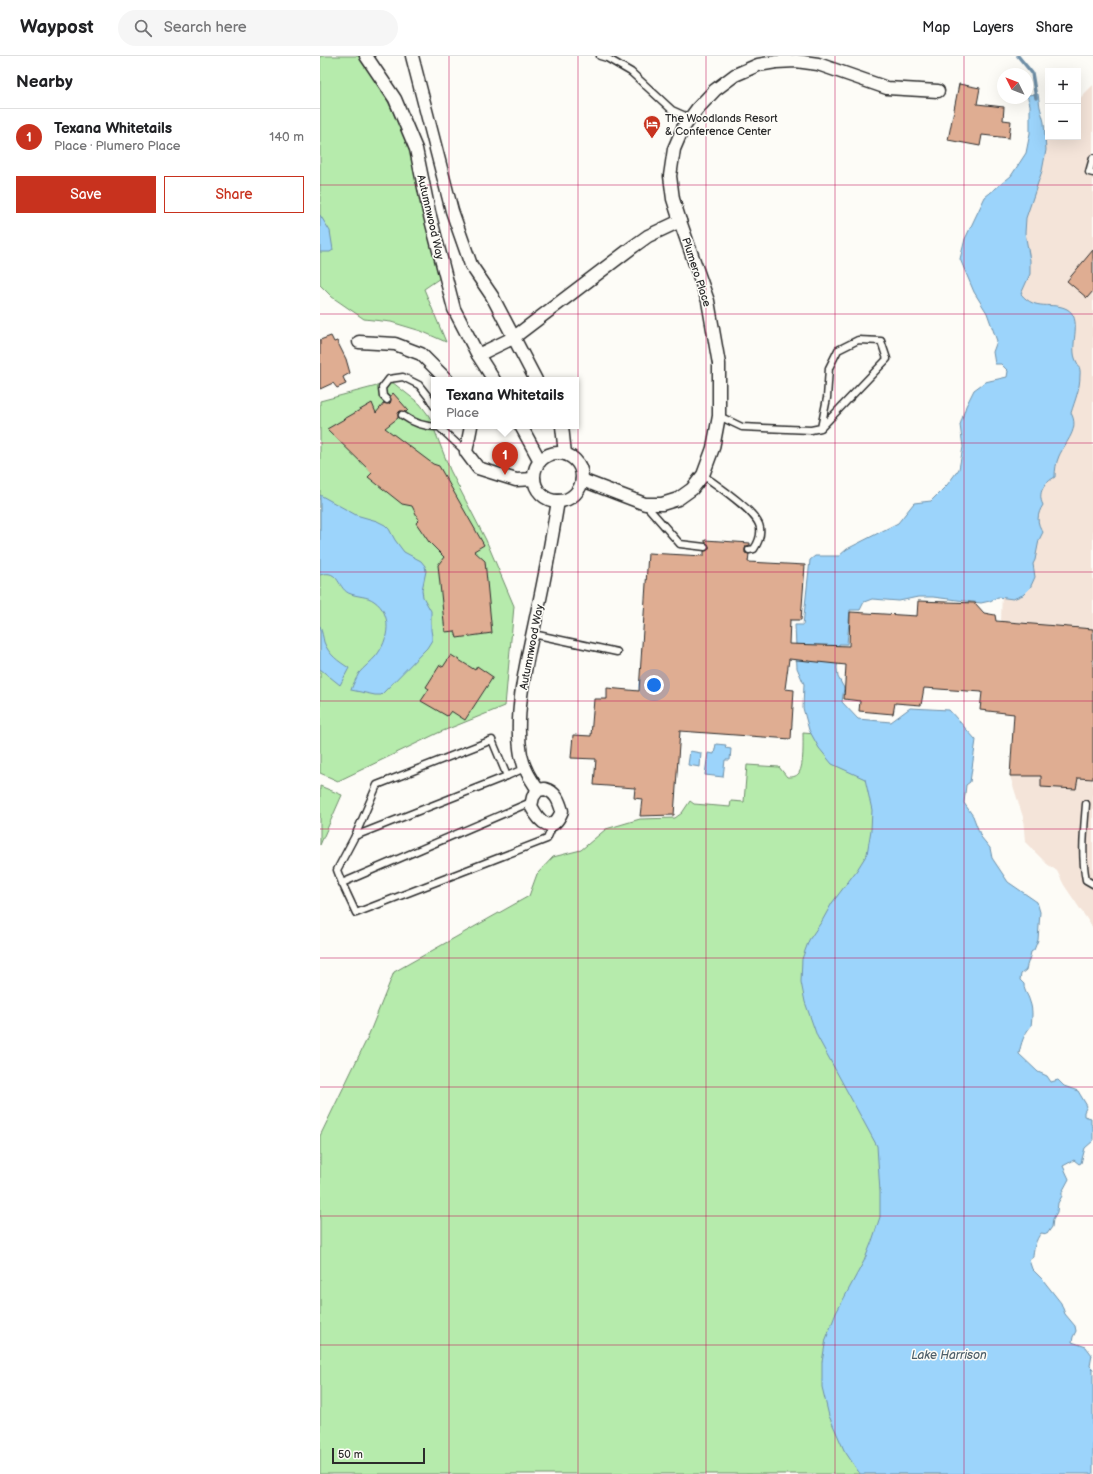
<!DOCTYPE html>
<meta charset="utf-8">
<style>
body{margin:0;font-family:"Balsamiq Sans",sans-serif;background:#f6f6f6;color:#202124}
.controls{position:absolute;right:12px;top:12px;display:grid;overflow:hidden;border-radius:0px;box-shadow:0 4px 16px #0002}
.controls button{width:36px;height:36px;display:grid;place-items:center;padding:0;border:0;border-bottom:1px solid #e0e0e0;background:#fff;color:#202124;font:20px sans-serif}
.compass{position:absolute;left:677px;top:12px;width:36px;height:36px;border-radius:50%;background:#fff;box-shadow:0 4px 16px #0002;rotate:312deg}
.scale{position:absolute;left:12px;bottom:10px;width:93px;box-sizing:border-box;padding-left:4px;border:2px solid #2b2b2b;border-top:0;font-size:11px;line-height:14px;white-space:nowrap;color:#2b2b2b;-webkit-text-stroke:3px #fdfcf7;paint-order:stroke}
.you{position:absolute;left:334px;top:629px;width:14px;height:14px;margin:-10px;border:3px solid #fff;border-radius:50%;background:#1a73e8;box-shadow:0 0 0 6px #1a73e833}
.badge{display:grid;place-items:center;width:26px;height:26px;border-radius:50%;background:#c8321e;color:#fff;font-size:13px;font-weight:700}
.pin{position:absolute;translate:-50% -33px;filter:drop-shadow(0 1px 2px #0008)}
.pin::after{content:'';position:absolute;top:21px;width:14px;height:12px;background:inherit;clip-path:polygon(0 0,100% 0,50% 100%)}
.popup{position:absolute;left:111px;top:321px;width:148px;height:52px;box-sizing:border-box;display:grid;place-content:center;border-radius:0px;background:#fff;filter:drop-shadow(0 1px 3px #0005);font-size:13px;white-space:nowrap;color:#757577}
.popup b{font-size:15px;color:#202124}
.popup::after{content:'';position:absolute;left:50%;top:100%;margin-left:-8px;border:8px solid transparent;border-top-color:#fff}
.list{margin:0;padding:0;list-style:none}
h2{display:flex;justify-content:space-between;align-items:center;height:52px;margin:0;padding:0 16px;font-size:17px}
h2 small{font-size:13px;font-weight:400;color:#757577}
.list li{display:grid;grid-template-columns:26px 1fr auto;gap:12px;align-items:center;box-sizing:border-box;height:56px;padding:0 16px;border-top:1px solid #e0e0e0}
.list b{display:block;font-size:15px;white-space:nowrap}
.list p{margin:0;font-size:13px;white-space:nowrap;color:#757577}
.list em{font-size:13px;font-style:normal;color:#757577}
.actions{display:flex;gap:8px;padding:12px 16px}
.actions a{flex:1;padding:9px 0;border:1px solid #c8321e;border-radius:0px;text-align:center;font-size:14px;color:#c8321e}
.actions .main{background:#c8321e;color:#fff}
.icon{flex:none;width:22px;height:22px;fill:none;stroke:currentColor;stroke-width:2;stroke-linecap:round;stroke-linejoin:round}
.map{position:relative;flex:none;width:773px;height:1418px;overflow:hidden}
header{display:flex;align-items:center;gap:24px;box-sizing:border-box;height:56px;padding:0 20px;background:#fff;border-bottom:1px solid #e0e0e0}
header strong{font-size:19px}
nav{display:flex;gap:22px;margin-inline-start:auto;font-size:14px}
.search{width:280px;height:36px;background:#f6f6f6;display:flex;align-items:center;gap:10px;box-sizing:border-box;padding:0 14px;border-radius:22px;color:#757577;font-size:15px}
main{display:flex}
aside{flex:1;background:#fff}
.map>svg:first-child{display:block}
</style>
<header>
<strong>Waypost</strong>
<div class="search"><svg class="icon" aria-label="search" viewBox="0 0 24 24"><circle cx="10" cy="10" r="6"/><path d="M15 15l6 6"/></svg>Search here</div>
<nav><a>Map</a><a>Layers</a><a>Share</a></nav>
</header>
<main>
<aside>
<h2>Nearby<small></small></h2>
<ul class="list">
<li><span class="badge">1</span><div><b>Texana Whitetails</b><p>Place · Plumero Place</p></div><em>140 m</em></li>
</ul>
<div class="actions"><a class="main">Save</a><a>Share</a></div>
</aside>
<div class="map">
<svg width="773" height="1418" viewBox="0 0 773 1418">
<rect width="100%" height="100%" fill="#fdfcf7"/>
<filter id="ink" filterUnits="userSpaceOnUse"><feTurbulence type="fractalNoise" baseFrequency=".025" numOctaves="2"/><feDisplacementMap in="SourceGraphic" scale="8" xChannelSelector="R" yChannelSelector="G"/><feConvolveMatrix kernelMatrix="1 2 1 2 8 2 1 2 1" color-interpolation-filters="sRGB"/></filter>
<g filter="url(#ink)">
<polygon fill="#f4e4d9" points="773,29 773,872 744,829 737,815 727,808 705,786 703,761 690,720 694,658 674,656 681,566 684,461 709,313 691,172 723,81 728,76 728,81 758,81 758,44"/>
<g fill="#b6ebac" stroke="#708b6c">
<polygon points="0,0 47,0 89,91 123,220 104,233 126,286 101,275 71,266 44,263 12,241 0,229"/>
<polygon points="72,326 100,348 109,360 130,414 166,484 194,550 185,650 118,677 18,725 0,717 0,345"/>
<path d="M483,677L531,681L548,690L692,1418H0V1080L47,983L74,916L209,840L217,818L233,801L261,794L286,773L320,763L355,762L362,757L370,745L374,748L410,751L411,745L424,746L427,709L459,711L467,721C472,721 476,721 479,717C484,709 483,687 483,677Z"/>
<polygon points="0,730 22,739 0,789"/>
</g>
<g fill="#9cd4fb" stroke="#6f90a8">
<path d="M718,38L720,51L724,66L726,94L722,115L706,162L705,177L710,204V218L701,238C716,256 731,245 747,253C763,262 750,287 755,302C757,308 761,311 760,319C760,333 755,344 751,357C760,373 746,385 739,400C736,407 735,414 735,421C724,427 717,437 723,449C717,458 716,467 723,476L719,484L715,504L713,508L715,521L710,532L703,539L693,543L678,541L670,545L661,547L613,541H598L579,545L552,543L544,546L540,554H530L527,588H519L517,612L518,621L524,632L522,646L538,663L571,666L590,652L629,654L656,684L650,726L646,729L644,747L653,760L661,781L670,792L672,802L688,826L717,846L720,856L718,884L714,894L711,896C710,903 707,907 706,914L701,918L700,924L704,928C704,936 708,938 710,946C713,954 712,962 711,970C704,978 701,987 699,998L718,1016L727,1020L731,1026L738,1024L744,1030L758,1035L767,1050L764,1056V1060L771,1062V1068L773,1071V1085L765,1092L761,1107L759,1108L754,1104L743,1110L749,1123L742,1136V1140L738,1147L737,1156L733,1163L732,1171L727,1178L721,1177C716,1183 713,1194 713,1201L709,1204L712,1213L723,1224L741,1247L745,1258L755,1270L756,1275L753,1281L752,1286L766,1291L772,1299L770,1310L773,1313V1418H540L524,1394L509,1360L502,1331V1306L506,1283L516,1257L544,1205L552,1185L560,1161V1136L557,1090L497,980L485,946L481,926L482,903L489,884L502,865L512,847L537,814L547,798L551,774L552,754L545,723L512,708L499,692L489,674L483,652L484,628L477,612L475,569H483L490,504L495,500H519L527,493L578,467L594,447L611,445L627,429L639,413L643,391L640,369L646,350L654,334L665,326L687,321L688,315L681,308H675L673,296L677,285L667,257L654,236L640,203L645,183L665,141L691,120L706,97L710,77V49L707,39Z"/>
<polygon points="0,159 10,175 13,194 10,196 0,196"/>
<path d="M0,439L36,459L57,465L65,469L69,473L75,484L84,496L101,505L105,510L106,515L102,534L103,541L111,555V574L112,580V584L107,592L61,639H55L31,634C33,628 36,623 39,617C44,611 51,606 56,600C69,584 73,558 54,545C47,540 39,541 31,538C17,534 20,512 0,519Z"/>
<path d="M0,570C2,576 3,581 4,586C9,599 18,605 29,612L20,629L0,613Z"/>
<polygon points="396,688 406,689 405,692 411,693 410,704 405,704 403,721 385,719 388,697 394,698"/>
<polygon points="370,695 381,697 380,711 368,709"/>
</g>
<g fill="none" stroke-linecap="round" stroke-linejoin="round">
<polyline stroke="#6f90a8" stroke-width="3.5" points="698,0 712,17 716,42"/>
</g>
<g fill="#dfad92" stroke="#2b2b2b">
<polygon points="639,28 660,32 657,48 684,51 683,64 691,65 689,82 662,79 660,90 628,84"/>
<polygon points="773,194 773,235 767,242 747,225"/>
<polygon points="11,280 14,286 17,285 26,303 30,317 23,321 26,328 17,332 13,327 0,333 0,284"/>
<polygon points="73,337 88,354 86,356 80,355 78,358 78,362 65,372 113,408 119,410 164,489 154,495 165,505 172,577 137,582 135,575 125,576 118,509 124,501 109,486 96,467 99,464 92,450 82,448 48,421 52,417 7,373 52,347 56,357 64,347 68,348 70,347 71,343 70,341"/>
<polygon points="385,484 430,487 430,489 426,490 425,493 425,497 429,498 428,506 485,509 481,564 470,564 469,588 529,590 530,556 597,560 598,545 655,547 664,557 675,559 676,565 773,573 773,723 758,722 756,733 721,731 721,720 690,720 694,658 660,654 662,636 604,632 601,649 575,647 573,658 539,655 540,645 524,643 526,609 469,603 465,633 474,634 471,683 360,675 354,759 320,760 322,743 314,742 315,732 274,729 276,703 251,702 253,679 271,680 274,643 287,643 287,632 319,635 328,497 384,500 384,495 388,494 389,491 388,488 385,486"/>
<polygon points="131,599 155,614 157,610 173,621 145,664 131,655 127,660 101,645 109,633 106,631 120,609 123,611"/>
</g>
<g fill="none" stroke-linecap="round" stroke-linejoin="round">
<defs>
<g id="lane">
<polyline points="280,0 287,2 311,16 352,54 370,62"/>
<polyline points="773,102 769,116 773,117"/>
<polyline points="67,344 63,340 62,332 69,323 83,321 99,329 110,343 114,350"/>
<path d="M82,359C93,367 105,371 119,371L146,396"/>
<polyline points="399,360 422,371 491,374 501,372 567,303 561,285 538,284 518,294 509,312 507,342 501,372"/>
<path d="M383,419C396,429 438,456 440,472C441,479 438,487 434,493L429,494"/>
<polyline points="325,448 360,488 385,491"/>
<polyline points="213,578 297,596"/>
<polyline points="205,712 187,720 172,684 57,729 35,780 17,814 22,827 36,857 227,783 233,769"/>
<path d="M766,748C764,774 761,799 766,824L773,828"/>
<polyline points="35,780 187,720"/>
<polyline points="22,827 211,746"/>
</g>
<g id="street">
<polyline points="46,0 75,43 96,93 109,156 134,253 158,299 174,324"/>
<polyline points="92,0 132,155 151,209 172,240 216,324"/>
<polyline points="39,286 75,288 101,298 127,324"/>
<polyline points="158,299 193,282 314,190 328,180 360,165"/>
<polyline points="151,370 146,396 158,412 196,424 214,423"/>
<polyline points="201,370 220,405"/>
<polyline points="242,370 245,398"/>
<circle cx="238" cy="421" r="24"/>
<polyline points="262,424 325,448 342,448 358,443 372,433 383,419 393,392 399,360 399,308 388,245 360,165 353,143 350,120 354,93 363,72 377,53 395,34 415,19 438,9 456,6 476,5 498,8 567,32 618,35"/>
<path d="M225,733C236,736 239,745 242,755C232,779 220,767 211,750L213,741L218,734Z"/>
<path d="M218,734C210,722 204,713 201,699C193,654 209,597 218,552C226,516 232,481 238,445"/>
</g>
</defs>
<use href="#lane" stroke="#2b2b2b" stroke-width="9"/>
<use href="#street" stroke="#2b2b2b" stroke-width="15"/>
<use href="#lane" stroke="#fdfcf7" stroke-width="6"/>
<use href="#street" stroke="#fdfcf7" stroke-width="12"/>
</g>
</g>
<path fill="none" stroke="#c2185b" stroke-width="1" stroke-opacity="0.55" d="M129,0V1418M258,0V1418M386,0V1418M515,0V1418M644,0V1418M0,129H773M0,258H773M0,387H773M0,516H773M0,645H773M0,773H773M0,902H773M0,1031H773M0,1160H773M0,1289H773"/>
<defs>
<symbol id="hotel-pin" viewBox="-11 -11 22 30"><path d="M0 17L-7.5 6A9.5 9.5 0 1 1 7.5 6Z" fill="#c8321e" stroke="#fdfcf7"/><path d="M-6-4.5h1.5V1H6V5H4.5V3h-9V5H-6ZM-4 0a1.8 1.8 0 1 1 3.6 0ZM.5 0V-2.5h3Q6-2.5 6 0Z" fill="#fff"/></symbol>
</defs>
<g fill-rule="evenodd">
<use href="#hotel-pin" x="322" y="58" width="20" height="27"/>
</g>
<g text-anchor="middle" stroke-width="3" stroke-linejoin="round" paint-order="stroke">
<g font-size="11" fill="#2b2b2b" stroke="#fdfcf7" text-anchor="start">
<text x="345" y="66">The Woodlands Resort<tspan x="345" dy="13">&amp; Conference Center</tspan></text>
</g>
<g font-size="11" fill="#2b2b2b" stroke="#fdfcf7">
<text transform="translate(111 161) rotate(77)" y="4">Autumnwood Way</text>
<text transform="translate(377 216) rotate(72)" y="4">Plumero Place</text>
<text transform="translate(211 591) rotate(-79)" y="4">Autumnwood Way</text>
</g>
<g font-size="12" font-style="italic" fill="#4d5e69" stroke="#fdfcf7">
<text x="629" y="1303">Lake Harrison</text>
</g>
</g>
</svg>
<div class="controls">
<button>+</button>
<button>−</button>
</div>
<svg class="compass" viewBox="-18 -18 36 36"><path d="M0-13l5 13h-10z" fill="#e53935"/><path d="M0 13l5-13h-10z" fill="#757577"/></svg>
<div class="scale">50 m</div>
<div class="you"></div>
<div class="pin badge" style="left:185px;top:419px">1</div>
<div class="popup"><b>Texana Whitetails</b>Place</div>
</div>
</main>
